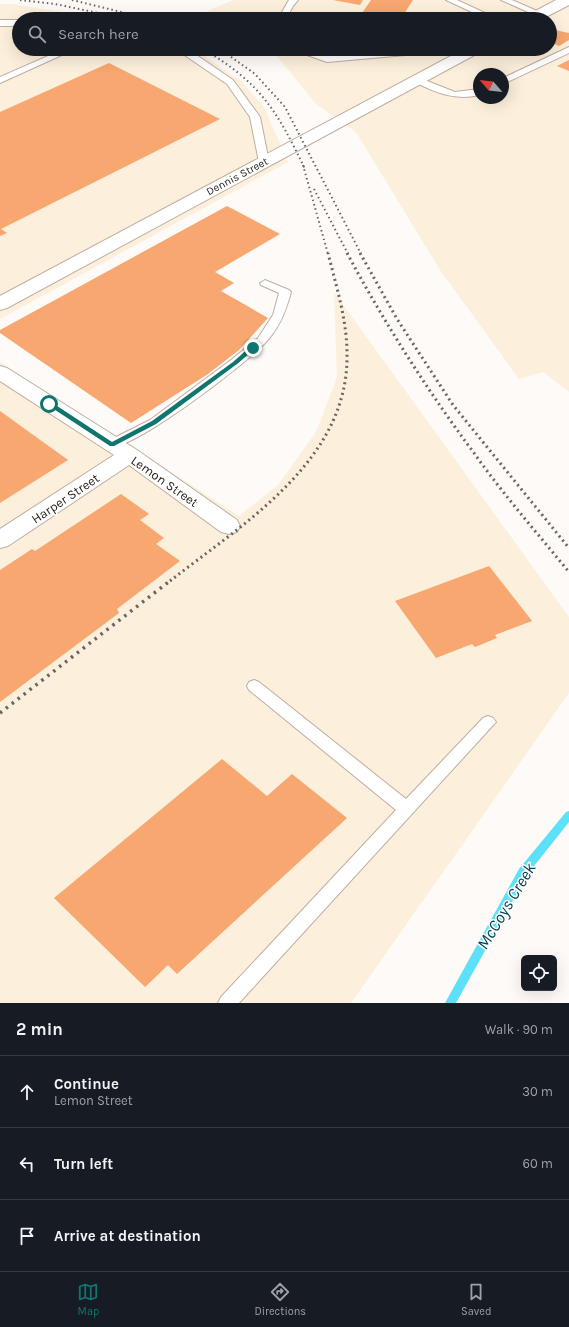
<!DOCTYPE html>
<meta charset="utf-8">
<style>
body{margin:0;font-family:Karla,sans-serif;background:#242831;color:#f1f3f6}
.controls{position:absolute;right:12px;bottom:12px;display:grid;overflow:hidden;border-radius:6px;box-shadow:0 4px 16px #0002}
.controls button{width:36px;height:36px;display:grid;place-items:center;padding:0;border:0;border-bottom:1px solid #363941;background:#171b24;color:#f1f3f6;font:20px sans-serif}
.compass{position:absolute;left:473px;top:68px;width:36px;height:36px;border-radius:50%;background:#171b24;box-shadow:0 4px 16px #0002;rotate:298deg}
.stop{position:absolute;width:12px;height:12px;margin:-9px;border:3px solid #0f766e;border-radius:50%;background:#fff}
.stop.end{background:#0f766e;border-color:#fff;box-shadow:0 1px 4px #0008}
.list{margin:0;padding:0;list-style:none}
h2{display:flex;justify-content:space-between;align-items:center;height:52px;margin:0;padding:0 16px;font-size:17px}
h2 small{font-size:13px;font-weight:400;color:#9ea1a6}
.list li{display:grid;grid-template-columns:26px 1fr auto;gap:12px;align-items:center;box-sizing:border-box;height:72px;padding:0 16px;border-top:1px solid #363941}
.list b{display:block;font-size:15px;white-space:nowrap}
.list p{margin:0;font-size:13px;white-space:nowrap;color:#9ea1a6}
.list em{font-size:13px;font-style:normal;color:#9ea1a6}
.icon{flex:none;width:22px;height:22px;fill:none;stroke:currentColor;stroke-width:2;stroke-linecap:round;stroke-linejoin:round}
.map{position:relative;flex:none;width:569px;height:1003px;overflow:hidden}
.search{position:absolute;background:#171b24;box-shadow:0 4px 16px #0002;left:12px;right:12px;top:12px;height:44px;display:flex;align-items:center;gap:10px;box-sizing:border-box;padding:0 14px;border-radius:22px;color:#9ea1a6;font-size:15px}
.sheet{height:268px;background:#171b24}
nav{display:flex;justify-content:space-around;align-items:center;box-sizing:border-box;height:56px;border-top:1px solid #363941;background:#171b24;font-size:11px;color:#9ea1a6}
nav a{display:grid;justify-items:center;gap:2px}
nav .on{color:#0f766e}
.map>svg:first-child{display:block}
</style>
<div class="map">
<svg width="569" height="1003" viewBox="0 0 569 1003">
<rect width="100%" height="100%" fill="#fefaf7"/>
<g fill="#fcefdb" fill-rule="evenodd">
<path d="M233,0H569V392L543,372L519,379L440,270L356,132L316,104L276,55L264,49H550V19H207L199,15ZM479,74H503V98H479Z"/>
<polygon points="0,4 12,4 105,19 19,19 19,49 194,49 242,82 264,107 288,162 0,319"/>
<polygon points="334,292 569,617 569,693 351,1003 0,1003 0,362 239,516 278,485 316,432 337,377"/>
</g>
<g fill="none" stroke-linecap="round" stroke-linejoin="round">
<polygon fill="#5de1fa" fill-rule="evenodd" points="569,811 569,822 527,875 456,1003 445,1003 519,869 566,812"/>
</g>
<g fill="#f7a76f">
<polygon points="333,0 363,0 360,5"/>
<polygon points="371,0 413,0 404,14 444,18 358,19"/>
<polygon points="550,29 569,33 569,40 559,46 550,42"/>
<polygon points="569,60 569,71 557,66"/>
<polygon points="109,63 220,119 1,229 7,233 0,236 0,112"/>
<polygon points="227,206 280,234 215,272 234,283 221,291 268,318 239,350 208,374 131,423 0,333 0,330"/>
<polygon points="0,411 68,460 0,503"/>
<polygon points="121,494 149,514 140,520 164,538 156,544 180,561 117,609 119,613 0,702 0,570 32,549 35,551"/>
<polygon points="489,566 532,621 495,635 497,638 475,647 472,644 436,658 395,601"/>
<polygon points="222,759 267,796 292,774 347,818 177,974 168,965 145,987 54,898"/>
</g>
<g fill="none" stroke-linecap="round" stroke-linejoin="round">
<defs>
<g id="lane">
<polygon points="289,0 298,0 293,6 286,19 278,19"/>
<polygon points="446,0 457,0 498,19 487,19"/>
<polygon points="501,0 512,0 544,14 543,16 537,16"/>
<rect x="0" y="20" width="19" height="6"/>
<polygon points="569,47 569,53 503,84 503,78"/>
<polygon points="64,49 75,49 0,83 0,77"/>
<polygon points="172,49 189,50 233,80 260,117 269,162 267,164 261,164 259,162 250,117 227,84 183,54"/>
<polygon points="290,49 303,49 327,56 425,49 417,54 327,62"/>
<path d="M417,77L455,92L479,89V95C455,101 435,92 414,82L413,80Z"/>
<path d="M265,280L289,290L291,292C286,311 279,329 265,343C247,363 130,453 108,447L106,444L108,441L150,420L231,360L258,338L273,315L279,293L261,285L260,283Z"/>
<polygon points="254,680 259,682 406,799 483,718 488,716 493,718 496,722 239,1003 218,1003 221,997 396,810 249,690 247,686 249,682"/>
</g>
<g id="street">
<polygon points="556,0 569,0 569,5 542,19 524,19 526,16"/>
<polygon points="464,49 482,49 480,52 7,308 0,310 0,296"/>
<polygon points="0,366 7,368 137,450 237,520 240,526 237,532 229,534 221,532 129,465 8,546 0,548 0,529 114,455 0,381"/>
</g>
</defs>
<use href="#lane" stroke="#c1ada0" stroke-width="2"/>
<use href="#street" stroke="#c1ada0" stroke-width="2"/>
<use href="#lane" fill="#fff" fill-rule="evenodd"/>
<use href="#street" fill="#fff" fill-rule="evenodd"/>
<g stroke="#6c6662" stroke-width="2" stroke-dasharray="1.5 3" stroke-linecap="butt">
<polyline points="20,0 55,4 127,19"/>
<polyline points="72,0 150,19"/>
<path d="M203,49C261,83 277,111 305,169"/>
<polyline points="220,49 255,74 285,107 361,254"/>
<polyline points="303,165 328,254"/>
<polyline points="314,189 348,254"/>
</g>
<g stroke="#6c6662" stroke-width="3" stroke-dasharray="2 3.5" stroke-linecap="butt">
<path d="M347,253C384,322 427,390 474,453C503,494 537,533 569,572"/>
<polyline points="360,253 397,319 453,405 569,548"/>
<path d="M170,581C244,523 349,460 347,354C347,319 336,286 328,253"/>
</g>
<polyline stroke="#6c6662" stroke-width="3.5" stroke-dasharray="2.5 5" stroke-linecap="butt" points="0,713 171,580"/>
</g>
<polygon fill="#0f766e" points="251,346 256,348 237,364 156,424 114,446 110,446 46,404 51,402 112,442 152,421 233,362"/>
<g text-anchor="middle" stroke-width="3" stroke-linejoin="round" paint-order="stroke">
<g font-size="11" fill="#29221d" stroke="#fff">
<text transform="translate(237 176) rotate(-28)" y="4">Dennis Street</text>
</g>
<g font-size="13" fill="#29221d" stroke="#fff">
<text transform="translate(165 481) rotate(35)" y="5">Lemon Street</text>
<text transform="translate(65 498) rotate(-34)" y="5">Harper Street</text>
</g>
<g font-size="17" font-style="italic" fill="#084650" stroke="#fff">
<text transform="translate(506 906) rotate(-59)" y="6">McCoys Creek</text>
</g>
</g>
</svg>
<div class="controls">
<button><svg class="icon" aria-label="locate" viewBox="0 0 24 24"><circle cx="12" cy="12" r="6"/><path d="M12 2v4M12 18v4M2 12h4M18 12h4"/></svg></button>
</div>
<svg class="compass" viewBox="-18 -18 36 36"><path d="M0-13l5 13h-10z" fill="#e53935"/><path d="M0 13l5-13h-10z" fill="#9ea1a6"/></svg>
<div class="stop" style="left:49px;top:404px"></div>
<div class="stop end" style="left:253px;top:348px"></div>
<div class="search"><svg class="icon" aria-label="search" viewBox="0 0 24 24"><circle cx="10" cy="10" r="6"/><path d="M15 15l6 6"/></svg>Search here</div>
</div>
<section class="sheet">
<h2>2 min<small>Walk · 90 m</small></h2>
<ul class="list">
<li><svg class="icon" aria-label="ahead" viewBox="0 0 24 24"><path d="M12 20V5M6 11l6-6 6 6"/></svg><div><b>Continue</b><p>Lemon Street</p></div><em>30 m</em></li>
<li><svg class="icon" aria-label="left" viewBox="0 0 24 24"><path d="M17 20v-9H6M10 6l-5 5 5 5"/></svg><div><b>Turn left</b></div><em>60 m</em></li>
<li><svg class="icon" aria-label="arrive" viewBox="0 0 24 24"><path d="M6 21V4h12l-3 4 3 4H6"/></svg><div><b>Arrive at destination</b></div></li>
</ul>
</section>
<nav>
<a class="on"><svg class="icon" aria-label="map" viewBox="0 0 24 24"><path d="M3 6l6-2 6 2 6-2v14l-6 2-6-2-6 2zM9 4v14M15 6v14"/></svg>Map</a>
<a><svg class="icon" aria-label="directions" viewBox="0 0 24 24"><path d="M12 3l9 9-9 9-9-9zM9 14v-3h6M13 9l2 2-2 2"/></svg>Directions</a>
<a><svg class="icon" aria-label="saved" viewBox="0 0 24 24"><path d="M7 4h10v16l-5-4-5 4z"/></svg>Saved</a>
</nav>
